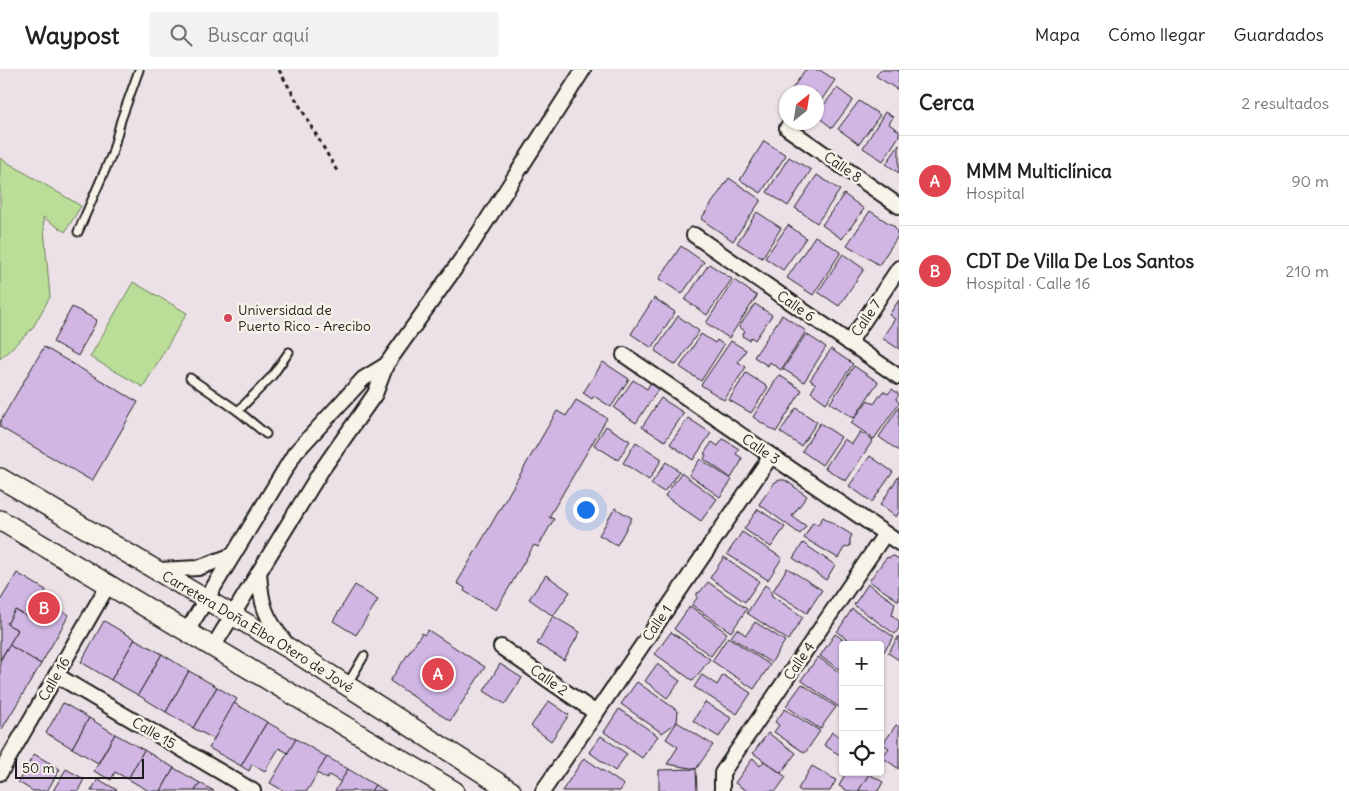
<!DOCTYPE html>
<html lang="es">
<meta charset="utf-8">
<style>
body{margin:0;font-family:Delius,sans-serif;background:#f2f2f2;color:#222}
.controls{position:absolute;right:15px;bottom:15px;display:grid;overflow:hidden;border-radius:5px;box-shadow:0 1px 4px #0004}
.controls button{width:45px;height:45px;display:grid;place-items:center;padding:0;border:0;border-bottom:1px solid #e0e0e0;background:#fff;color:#222;font:25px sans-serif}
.compass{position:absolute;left:779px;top:15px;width:45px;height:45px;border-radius:50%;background:#fff;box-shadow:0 1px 4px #0004;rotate:30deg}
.scale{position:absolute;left:15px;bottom:12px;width:129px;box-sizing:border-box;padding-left:5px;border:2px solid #1c1c1c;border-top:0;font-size:14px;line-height:18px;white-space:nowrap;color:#1c1c1c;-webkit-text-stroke:4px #f7f3e8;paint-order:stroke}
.you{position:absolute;left:585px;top:439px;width:18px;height:18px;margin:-12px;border:4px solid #fff;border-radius:50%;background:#1a73e8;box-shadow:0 0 0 8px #1a73e833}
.badge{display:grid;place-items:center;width:32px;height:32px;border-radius:50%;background:#d1495b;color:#fff;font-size:16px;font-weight:700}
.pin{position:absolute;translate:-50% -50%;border:2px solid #fff;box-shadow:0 1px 5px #0006}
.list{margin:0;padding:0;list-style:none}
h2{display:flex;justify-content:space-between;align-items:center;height:65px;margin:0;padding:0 20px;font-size:21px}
h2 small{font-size:16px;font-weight:400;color:#767676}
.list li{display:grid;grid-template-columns:32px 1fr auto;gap:15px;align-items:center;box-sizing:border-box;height:90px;padding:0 20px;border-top:1px solid #e0e0e0}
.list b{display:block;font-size:19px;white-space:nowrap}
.list p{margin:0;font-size:16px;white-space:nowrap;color:#767676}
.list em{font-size:16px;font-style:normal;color:#767676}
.icon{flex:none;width:28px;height:28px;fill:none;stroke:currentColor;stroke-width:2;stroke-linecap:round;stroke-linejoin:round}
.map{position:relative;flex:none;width:899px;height:721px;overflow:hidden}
header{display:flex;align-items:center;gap:30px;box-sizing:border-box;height:70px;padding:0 25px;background:#fff;border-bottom:1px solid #e0e0e0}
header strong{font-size:24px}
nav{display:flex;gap:28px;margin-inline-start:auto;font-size:18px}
.search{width:350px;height:45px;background:#f2f2f2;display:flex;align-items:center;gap:12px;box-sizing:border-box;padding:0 18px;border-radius:5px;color:#767676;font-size:19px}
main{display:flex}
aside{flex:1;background:#fff}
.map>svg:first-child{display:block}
</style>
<header>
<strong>Waypost</strong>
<div class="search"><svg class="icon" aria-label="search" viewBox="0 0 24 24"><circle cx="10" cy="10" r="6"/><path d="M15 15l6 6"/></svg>Buscar aquí</div>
<nav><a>Mapa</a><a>Cómo llegar</a><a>Guardados</a></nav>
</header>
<main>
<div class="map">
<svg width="899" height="721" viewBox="0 0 899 721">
<rect width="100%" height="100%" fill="#ece1e7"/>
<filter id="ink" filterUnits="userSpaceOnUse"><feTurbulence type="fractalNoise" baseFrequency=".02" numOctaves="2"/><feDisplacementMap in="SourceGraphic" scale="10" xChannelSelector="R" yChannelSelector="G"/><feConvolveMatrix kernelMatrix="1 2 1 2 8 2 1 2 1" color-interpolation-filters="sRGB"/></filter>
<g filter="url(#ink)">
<g fill="#bade98" stroke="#6b7d5a">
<polygon points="0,88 81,136 65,162 43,147 50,227 32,259 0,289"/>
<polygon points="133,212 187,243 143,317 90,287"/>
</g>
<g fill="#d1b6e4" stroke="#1c1c1c">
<polygon points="805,0 820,0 835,10 816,38 816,22 790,22"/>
<polygon points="880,0 899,0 898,20 876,6"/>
<polygon points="837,18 853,30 832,58 816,45"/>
<polygon points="859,31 880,45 859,74 838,59"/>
<polygon points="885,42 893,47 889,54 899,61 899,66 883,91 863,78"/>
<polygon points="764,71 786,85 761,123 740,110"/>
<polygon points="899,75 899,103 886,94"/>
<polygon points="789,87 811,100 788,136 767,122"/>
<polygon points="817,105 840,120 817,153 795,138"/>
<polygon points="729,108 761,130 733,171 701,149"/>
<polygon points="844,124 864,139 842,169 822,155"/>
<polygon points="870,141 895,157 898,166 879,195 847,175"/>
<polygon points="757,142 781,158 762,188 737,173"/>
<polygon points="788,155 806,168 783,200 765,188"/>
<polygon points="815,166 841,182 813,225 787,208"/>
<polygon points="681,176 704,192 682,224 659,209"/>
<polygon points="843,184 864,199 839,236 818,222"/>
<polygon points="709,194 732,209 707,245 685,230"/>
<polygon points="734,210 757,226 729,268 706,253"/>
<polygon points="654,228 675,242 652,278 631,264"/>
<polygon points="899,230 899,279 882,268 895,249 889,245"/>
<polygon points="755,234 772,245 755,270 751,267 749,270 742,266 745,261 739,257"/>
<polygon points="72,237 97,250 78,286 53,272"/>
<polygon points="782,245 806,261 781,300 770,292 768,296 754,287"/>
<polygon points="678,246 699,261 676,295 655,281"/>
<polygon points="701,264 715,273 717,270 724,275 701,311 680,297"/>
<polygon points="806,264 826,277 804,312 783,299"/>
<polygon points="731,271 746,280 738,292 746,297 724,330 701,315"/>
<polygon points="44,277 138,332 92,411 0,357 0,352"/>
<polygon points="831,279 853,294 826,333 811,322 816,314 810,310"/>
<polygon points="603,292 629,309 611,337 594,326 592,329 583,323"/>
<polygon points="854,296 878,312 854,348 830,333"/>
<polygon points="746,303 768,317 751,343 729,330"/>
<polygon points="779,305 802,320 776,362 753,347"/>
<polygon points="653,309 661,315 636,353 614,338 633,310 647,319"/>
<polygon points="892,319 899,324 896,329 899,333 874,369 851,353 868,330 874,334 883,321 888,324"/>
<polygon points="661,328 684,343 665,371 642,357"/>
<polygon points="576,330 607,348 549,447 554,449 538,477 534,475 496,540 464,521 465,518 457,513 557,341 566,346"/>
<polygon points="899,337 899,381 879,367"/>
<polygon points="796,338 817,352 801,376 780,362"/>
<polygon points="688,348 711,363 693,390 670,374"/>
<polygon points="820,353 841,367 822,395 802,381"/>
<polygon points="606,356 630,371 618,390 594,375"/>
<polygon points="860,362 873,370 846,411 825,398 844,369 852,374"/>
<polygon points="723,369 739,379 736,384 742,388 741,392 731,408 704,389 706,385 704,384 712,372 718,376"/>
<polygon points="636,372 662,389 649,410 623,393"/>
<polygon points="870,386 893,402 872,432 849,416"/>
<polygon points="700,389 732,410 720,427 689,405"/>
<polygon points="666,392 679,401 664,422 651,414"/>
<polygon points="681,403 717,429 701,451 665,426"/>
<polygon points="899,406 899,442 896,447 880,435"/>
<polygon points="780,410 785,410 807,426 792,446 806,456 800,464 759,434 775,412"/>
<polygon points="615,438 632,448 617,475 599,465"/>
<polygon points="758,439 785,457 771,477 744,459"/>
<polygon points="823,447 852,465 850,469 850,476 844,478 838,488 804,468 813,452 818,455"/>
<polygon points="742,462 782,488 768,510 727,484"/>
<polygon points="803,473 835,495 826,510 793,488"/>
<polygon points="894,486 899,489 899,531 869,511 886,488"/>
<polygon points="724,487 759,511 745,532 710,508"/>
<polygon points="787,498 822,520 807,543 773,521"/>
<polygon points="17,503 46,520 30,548 15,540 7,554 18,560 0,590 0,531"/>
<polygon points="546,505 570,522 553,546 529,529"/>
<polygon points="708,512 747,539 731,562 692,535 697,528 697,523 700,522"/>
<polygon points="868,514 895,533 892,545 899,551 899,558 895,564 854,535"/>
<polygon points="355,515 378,530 356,565 333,551"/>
<polygon points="765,515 770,519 772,526 803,547 788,570 747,543"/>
<polygon points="41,529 69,545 41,594 9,575 18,560 7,554 15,540 30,548"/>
<polygon points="690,536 727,563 711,586 674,559"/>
<polygon points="852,539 894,567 880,587 880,575 856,575 837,562"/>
<polygon points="553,546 580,562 564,590 537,574"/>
<polygon points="104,551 135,569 111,610 81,592"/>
<polygon points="755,552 785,571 771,593 731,567 737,559 746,565"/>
<polygon points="428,560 485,597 450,651 390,611 422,563 424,565"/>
<polygon points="671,562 710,589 693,611 655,584"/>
<polygon points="835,564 851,575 843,575 843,602 820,586"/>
<polygon points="899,566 899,590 888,583"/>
<polygon points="728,567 770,595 754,619 712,591"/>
<polygon points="135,569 162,584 138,625 111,610"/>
<polygon points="9,575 41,594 2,659 0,658 0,591"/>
<polygon points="162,584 189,601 166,642 138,625"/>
<polygon points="818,587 843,605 843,640 801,610"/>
<polygon points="500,594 522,608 505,634 484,621"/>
<polygon points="657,594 680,611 667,628 645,611"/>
<polygon points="189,601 217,617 193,658 166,642"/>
<polygon points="702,605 717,615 723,605 751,623 737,644 694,617"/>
<polygon points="637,612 678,641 677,652 662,663 621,634"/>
<polygon points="802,614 836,637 820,659 786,636"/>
<polygon points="217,617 237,629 214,669 193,658"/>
<polygon points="549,631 569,645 551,671 531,656"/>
<polygon points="705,632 731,648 719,667 693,651"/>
<polygon points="63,633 89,648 72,678 46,663"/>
<polygon points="234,633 267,652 241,696 209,678"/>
<polygon points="619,639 658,666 642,688 604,662"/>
<polygon points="785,639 820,661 805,683 774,662 779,655 775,652"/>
<polygon points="89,648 115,664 98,693 72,678"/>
<polygon points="267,652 296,669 288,683 279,678 265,701 252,694 249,701 241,696"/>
<polygon points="677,652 713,675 696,699 667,694 678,677 666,669"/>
<polygon points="896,655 899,657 899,699 882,687 889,678 883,674"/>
<polygon points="832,662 843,669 843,687 824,675"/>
<polygon points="768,663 796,683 781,703 753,683"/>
<polygon points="115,664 144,680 128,709 115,702 111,710 94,701"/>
<polygon points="601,666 627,684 615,701 589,682"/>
<polygon points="296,669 327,687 307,721 284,721 270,713"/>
<polygon points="144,680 174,698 161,721 149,721 128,709"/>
<polygon points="34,684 60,699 47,721 33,721 18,712"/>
<polygon points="327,687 348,699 341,712 329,705 327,709 317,703"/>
<polygon points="584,688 624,715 620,721 562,721"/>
<polygon points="753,688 760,696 764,691 786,707 776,721 747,721 735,713"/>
<polygon points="812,696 836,710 830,721 801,721 798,719"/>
<polygon points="174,698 200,713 195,721 161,721"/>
<polygon points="66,699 84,709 78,721 53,721"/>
<polygon points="348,699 375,715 371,721 335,721"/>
<polygon points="696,699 697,721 659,721 659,700"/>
<polygon points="846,702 867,702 869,704 859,721 848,721 839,716"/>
<polygon points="869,704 883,712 878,721 862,721 859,720"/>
<polygon points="98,709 117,720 116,721 91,721"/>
<polygon points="200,713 214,721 195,721"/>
<polygon points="375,715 386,721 371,721"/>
</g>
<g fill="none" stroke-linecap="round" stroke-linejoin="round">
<defs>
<g id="lane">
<polyline points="78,162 112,84 121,50 139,0"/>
<polyline points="190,308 238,341"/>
<polyline points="266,364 238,341 272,306 289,282"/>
<polyline points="347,615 364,586"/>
</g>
<g id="street">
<polyline points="787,58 899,136"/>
<polyline points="694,165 899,307"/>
<polyline points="849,273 899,198"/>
<polyline points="624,285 899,473"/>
<polyline points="159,500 198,498 233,485"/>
<path d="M259,502C261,535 265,547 285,572"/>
<polyline points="187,561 295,383 363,309 386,295"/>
<polyline points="213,577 321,401 375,324 386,295 468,180 583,0"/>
<polyline points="501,577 596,643"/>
<polyline points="56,605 253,721"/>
<polyline points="0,703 108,515"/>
<polyline points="543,721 771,386"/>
<polyline points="722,721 722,703 885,464"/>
</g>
<g id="secondary">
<path id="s1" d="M0,408L290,579L511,721"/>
<polyline points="0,450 454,721"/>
</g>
</defs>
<use href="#lane" stroke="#1c1c1c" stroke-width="11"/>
<use href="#street" stroke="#1c1c1c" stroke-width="18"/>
<use href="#secondary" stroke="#1c1c1c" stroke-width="22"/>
<polyline stroke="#1c1c1c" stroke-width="3" stroke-dasharray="4 4" stroke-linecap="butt" points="279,0 337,101"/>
<use href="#lane" stroke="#f7f3e8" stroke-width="7"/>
<use href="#street" stroke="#f7f3e8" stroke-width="14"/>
<use href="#secondary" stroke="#f7f3e8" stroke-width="19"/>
</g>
</g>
<circle fill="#d1495b" stroke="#f7f3e8" stroke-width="2" cx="228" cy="248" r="5"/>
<g text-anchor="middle" stroke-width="5" stroke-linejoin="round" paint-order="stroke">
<g font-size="14" fill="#1c1c1c" stroke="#f7f3e8">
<text transform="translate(843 97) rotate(35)" y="5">Calle 8</text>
<text transform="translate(796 236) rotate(35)" y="5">Calle 6</text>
<text transform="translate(866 248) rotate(-56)" y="5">Calle 7</text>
<text transform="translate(761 379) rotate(34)" y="5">Calle 3</text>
<text transform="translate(657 553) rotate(-56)" y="5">Calle 1</text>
<text dy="5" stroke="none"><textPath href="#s1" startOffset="300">Carretera Doña Elba Otero de Jové</textPath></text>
<text transform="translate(799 591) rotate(-56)" y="5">Calle 4</text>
<text transform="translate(54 609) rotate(-60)" y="5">Calle 16</text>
<text transform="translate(549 610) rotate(35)" y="5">Calle 2</text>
<text transform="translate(154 663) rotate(30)" y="5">Calle 15</text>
</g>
<g font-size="14" fill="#1c1c1c" stroke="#f7f3e8" text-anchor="start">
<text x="238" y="245">Universidad de<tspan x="238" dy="16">Puerto Rico - Arecibo</tspan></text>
</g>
</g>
</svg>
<div class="controls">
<button>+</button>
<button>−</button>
<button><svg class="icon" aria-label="locate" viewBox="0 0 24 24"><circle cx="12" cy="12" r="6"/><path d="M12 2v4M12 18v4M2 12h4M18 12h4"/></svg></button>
</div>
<svg class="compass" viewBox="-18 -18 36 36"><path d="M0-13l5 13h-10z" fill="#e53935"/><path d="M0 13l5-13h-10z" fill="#767676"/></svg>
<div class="scale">50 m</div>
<div class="you"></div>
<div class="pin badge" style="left:438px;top:604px;background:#e0444e">A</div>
<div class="pin badge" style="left:44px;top:538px;background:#e0444e">B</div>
</div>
<aside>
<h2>Cerca<small>2 resultados</small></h2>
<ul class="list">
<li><span class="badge" style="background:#e0444e">A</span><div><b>MMM Multiclínica</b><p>Hospital</p></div><em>90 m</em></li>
<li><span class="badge" style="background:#e0444e">B</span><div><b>CDT De Villa De Los Santos</b><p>Hospital · Calle 16</p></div><em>210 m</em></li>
</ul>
</aside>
</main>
